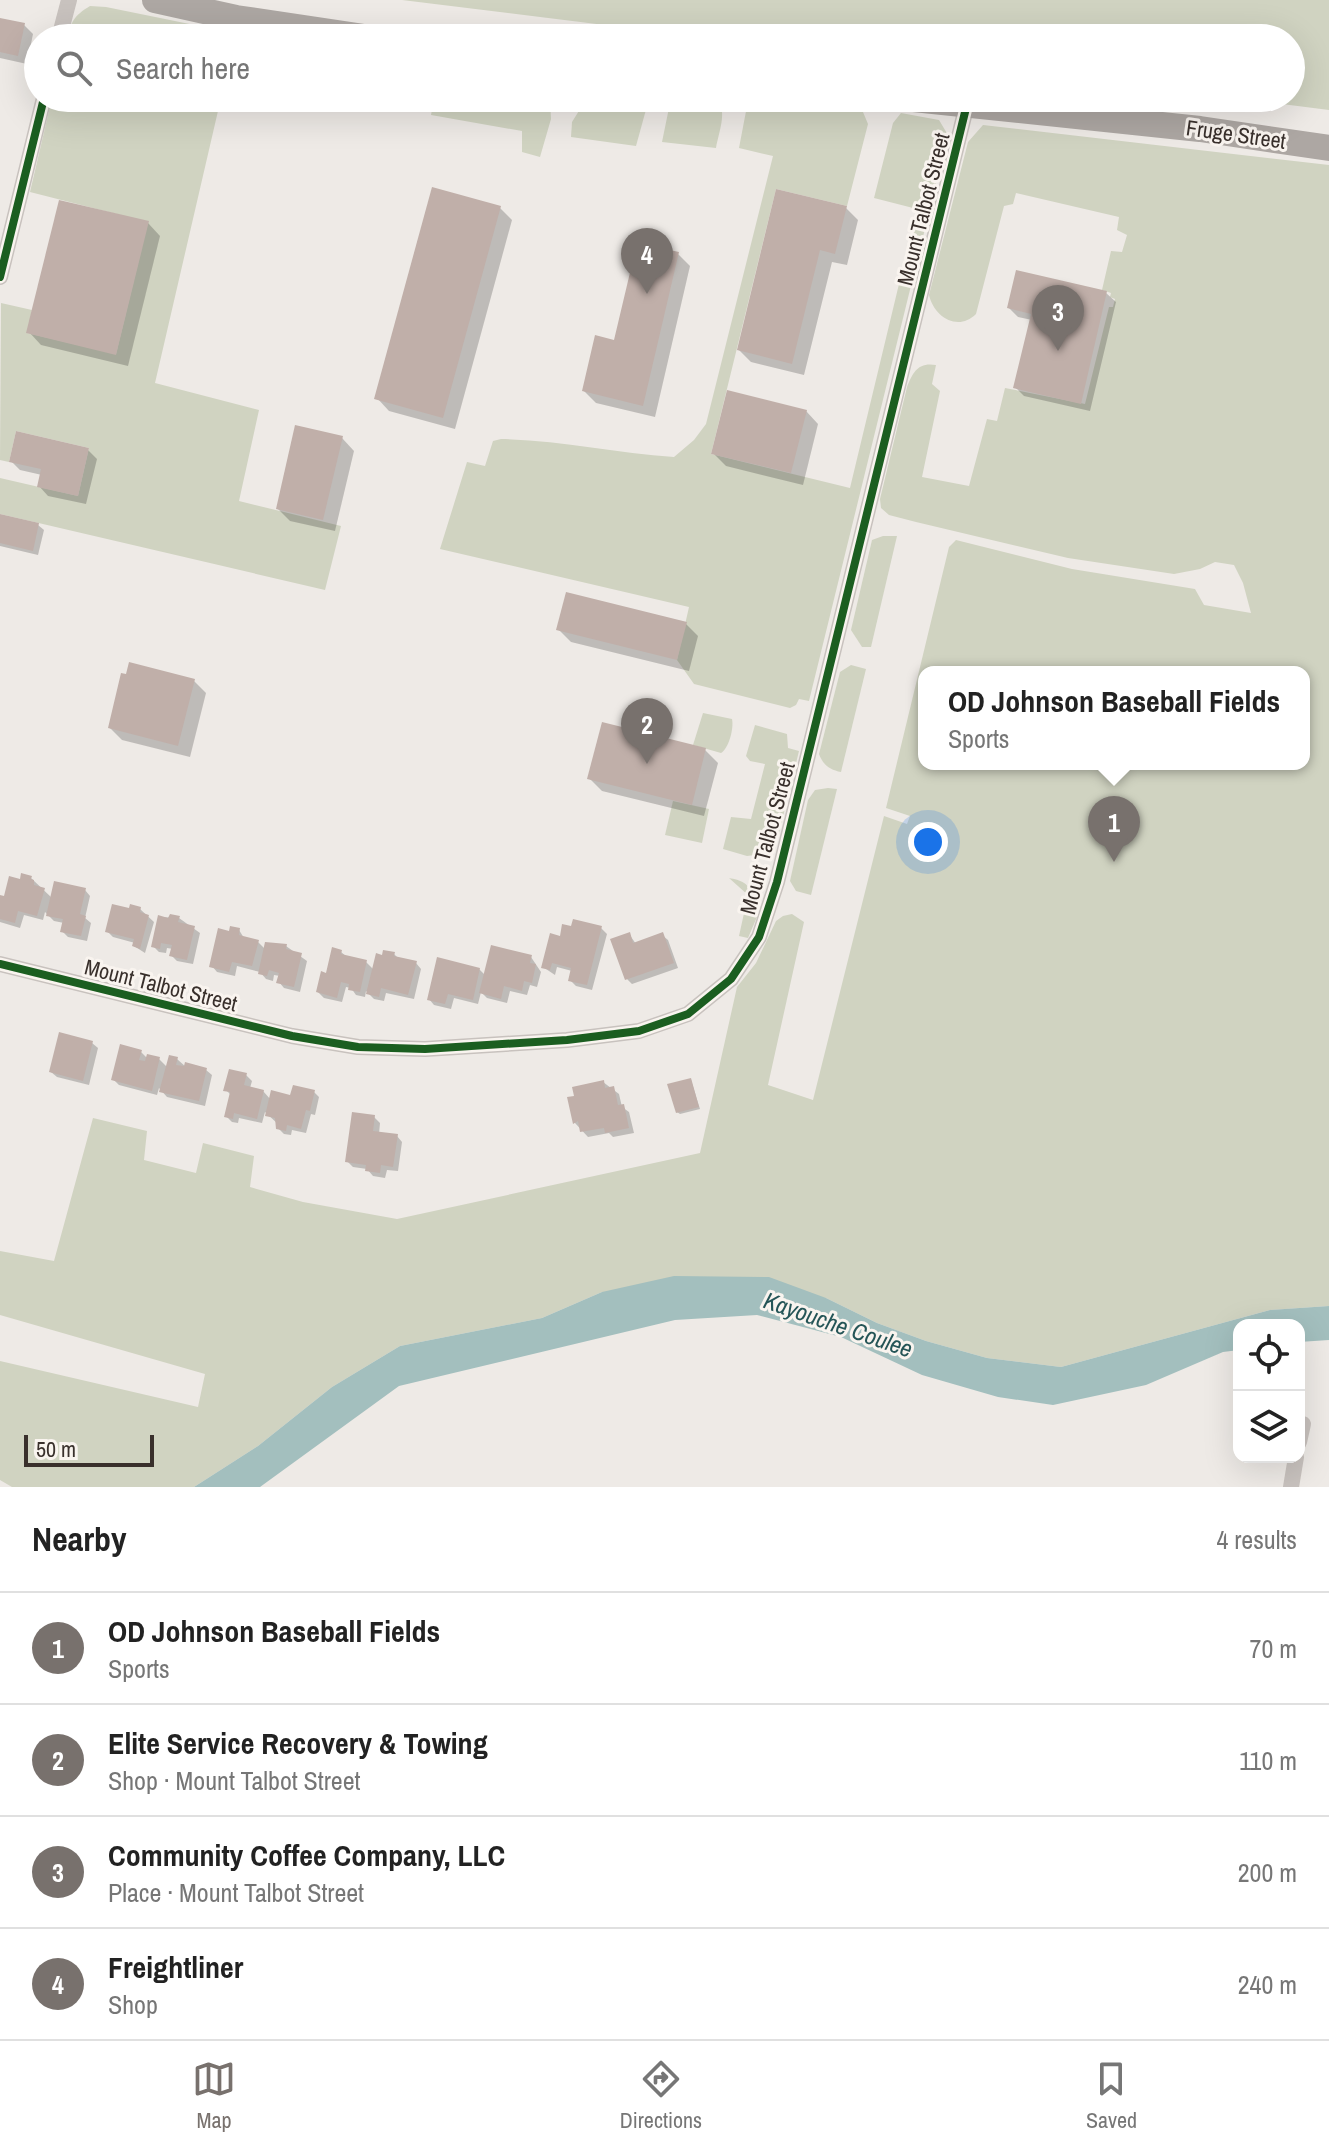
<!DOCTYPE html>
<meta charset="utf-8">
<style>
body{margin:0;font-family:"Archivo Narrow",sans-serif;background:#f6f6f6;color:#222}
.controls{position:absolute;right:24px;bottom:24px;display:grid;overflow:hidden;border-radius:16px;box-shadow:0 8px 32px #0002}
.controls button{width:72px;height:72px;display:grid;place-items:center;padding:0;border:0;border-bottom:2px solid #e0e0e0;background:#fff;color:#222;font:40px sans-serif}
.scale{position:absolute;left:24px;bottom:20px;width:130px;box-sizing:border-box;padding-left:8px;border:4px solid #39302c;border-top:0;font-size:22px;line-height:28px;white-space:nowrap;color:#39302c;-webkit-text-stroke:6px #f9f4ef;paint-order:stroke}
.you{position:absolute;left:928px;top:842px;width:28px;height:28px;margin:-20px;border:6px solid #fff;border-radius:50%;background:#1a73e8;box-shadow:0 0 0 12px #1a73e833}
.badge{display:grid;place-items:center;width:52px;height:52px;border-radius:50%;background:#78716d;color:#fff;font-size:26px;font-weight:700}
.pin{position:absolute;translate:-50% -66px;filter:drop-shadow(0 2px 4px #0008)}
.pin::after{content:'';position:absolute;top:42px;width:28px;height:24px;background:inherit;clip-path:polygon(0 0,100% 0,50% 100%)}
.popup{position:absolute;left:918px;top:666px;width:392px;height:104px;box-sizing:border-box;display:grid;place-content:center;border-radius:16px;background:#fff;filter:drop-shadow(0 2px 6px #0005);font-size:26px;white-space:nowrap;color:#767676}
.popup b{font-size:30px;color:#222}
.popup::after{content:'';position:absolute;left:50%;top:100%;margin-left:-16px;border:16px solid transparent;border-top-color:#fff}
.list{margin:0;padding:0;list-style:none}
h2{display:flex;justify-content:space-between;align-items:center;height:104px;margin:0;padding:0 32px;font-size:34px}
h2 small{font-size:26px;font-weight:400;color:#767676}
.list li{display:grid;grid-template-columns:52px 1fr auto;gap:24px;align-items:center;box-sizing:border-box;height:112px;padding:0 32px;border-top:2px solid #e0e0e0}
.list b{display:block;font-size:30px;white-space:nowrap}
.list p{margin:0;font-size:26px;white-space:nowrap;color:#767676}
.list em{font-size:26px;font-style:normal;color:#767676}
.icon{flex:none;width:44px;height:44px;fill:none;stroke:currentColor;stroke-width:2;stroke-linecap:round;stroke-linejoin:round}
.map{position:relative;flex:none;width:1329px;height:1487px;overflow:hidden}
.search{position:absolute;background:#fff;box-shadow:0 8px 32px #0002;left:24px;right:24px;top:24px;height:88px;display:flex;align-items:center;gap:20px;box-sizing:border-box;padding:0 28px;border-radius:44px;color:#767676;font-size:30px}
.sheet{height:552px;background:#fff}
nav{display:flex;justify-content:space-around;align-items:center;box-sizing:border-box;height:112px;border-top:2px solid #e0e0e0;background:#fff;font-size:22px;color:#767676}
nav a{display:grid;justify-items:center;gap:4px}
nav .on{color:#78716d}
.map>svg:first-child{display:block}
</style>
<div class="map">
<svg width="1329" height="1487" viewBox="0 0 1329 1487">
<rect width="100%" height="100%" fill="#eeeae6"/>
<g fill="#d0d3c1" fill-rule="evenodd">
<polygon points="402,0 1329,0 1329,110 1236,98 1291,98 1291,38 709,38"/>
<path d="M90,6L106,7L258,38H67C71,21 75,15 90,6Z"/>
<polygon points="52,98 221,98 155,383 259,410 239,501 341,526 325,590 0,514 0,478 78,496 89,448 16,431 9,462 0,460 1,303 32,310 27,333 116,354 148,222 30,192"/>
<polygon points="319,98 405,98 400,111"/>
<polygon points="434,98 550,98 551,119 540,157 522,152 522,131 431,115"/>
<polygon points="587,98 644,98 647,106 636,146 571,137 572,122"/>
<path d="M671,98H718C727,114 719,131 716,148L662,142Z"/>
<path d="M759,100L857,110L863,112L868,124L847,206L776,189L711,454L850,488L917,209L874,198L893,123L901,113L939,120L948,135L809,701L799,699L796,705L790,708L694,684L677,660L689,607L440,549L467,462L485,466L493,441L501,439C560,440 616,453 674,457L694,440L706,424L773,156L739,148L747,106Z"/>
<path d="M983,125L1329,165V1306L1270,1310L1061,1367L987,1358L926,1341L877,1323L826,1298L602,1292L542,1318L400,1346L332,1387L258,1446L194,1487H12L0,1480V1361L198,1407L205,1374L0,1315V1251L54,1261L93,1118L147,1131L144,1160L196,1173L203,1143L254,1156L250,1187L303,1202L397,1219L700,1153L737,987L756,963L776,921L783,916L792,914L804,922L768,1085L813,1100L884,816L907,824L910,816L886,808L949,547L956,540L1072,569L1195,589L1204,605L1251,613L1243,583L1234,565L1215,562L1200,569L1174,574L1068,558L916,522L889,515L881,508L880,499L907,387C913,372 918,362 936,365L932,384L940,391L922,477L969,486L987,419L997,421L1005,388L1085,404L1109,307H1113L1115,299L1110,297L1111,293L1102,290L1111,251L1122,252L1127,235L1117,230L1119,217L1016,193L1013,204L1004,206L976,314C958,332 934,317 929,295L968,142ZM924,672H1304V764H924Z"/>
<polygon points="883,536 897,536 871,647 862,647 851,630 872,540"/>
<path d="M851,665L866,669L841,772C830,770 823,765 819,754L840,672Z"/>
<path d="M703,713L732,719C734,728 729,748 721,753L693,745Z"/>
<polygon points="755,725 787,734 788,748 799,751 775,849 762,846 755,855 747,856 723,849 731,817 751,819 765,764 750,761 746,756"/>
<polygon points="828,788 837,789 811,895 796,891 790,881 808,800 815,790"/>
<polygon points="673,801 709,809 702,843 665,835"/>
<path d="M729,878C740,880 751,883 751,897L760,900L757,917L748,938L739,936L748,895Z"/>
</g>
<polygon fill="#a3bfbe" points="674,1276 769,1277 826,1298 877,1323 926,1341 987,1358 1061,1367 1270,1310 1329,1306 1329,1340 1299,1342 1299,1325 1239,1325 1239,1350 1223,1352 1146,1385 1053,1405 998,1397 922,1375 841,1337 757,1315 675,1320 399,1386 260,1487 194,1487 258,1446 332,1387 400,1346 542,1318 602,1292"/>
<g fill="#0003">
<polygon points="0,20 24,25 33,34 27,64 0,58"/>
<polygon points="500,208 512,220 455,429 389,411 377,398"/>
<polygon points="846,208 858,220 847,265 832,262 804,375 751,362 739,350"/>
<polygon points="148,223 160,236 128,366 41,345 29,332"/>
<polygon points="678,254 690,266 655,417 596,403 584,391"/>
<polygon points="1106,293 1116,302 1090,411 1024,396 1015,387 1032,320 1018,317 1009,308"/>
<polygon points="806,411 818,424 803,485 726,466 713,453"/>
<polygon points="342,438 354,451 335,531 290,521 278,509"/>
<polygon points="88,450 97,459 86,504 48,496 39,486 42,475 20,470 11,461"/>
<polygon points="0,516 38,525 44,530 38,555 0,546"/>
<polygon points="686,624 698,636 689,671 571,642 559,630"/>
<polygon points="194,681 206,693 190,757 122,740 110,728"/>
<polygon points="705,750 718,763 704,816 602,791 590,779"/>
<polygon points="31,878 52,898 85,890 90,896 85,918 91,923 87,941 68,937 62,931 64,923 54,921 45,912 43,920 24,915 20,928 0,922 0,900 22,881"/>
<polygon points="140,909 154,922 145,953 134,946 135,943 113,937 107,931 130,911"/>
<polygon points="160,917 179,918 200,933 193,964 177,961 171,955 173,949 167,948 166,953 159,952 153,946"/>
<polygon points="601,928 607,934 592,990 576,986 570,980 572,971 557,967 555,975 543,967 561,938"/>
<polygon points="239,930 244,938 258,942 266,950 286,946 307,961 300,992 284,988 279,982 280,976 274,975 273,981 266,979 260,972 237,966 235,976 217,972 212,966 230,933"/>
<polygon points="629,934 636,944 662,935 668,940 678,968 632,984 627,979"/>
<polygon points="341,952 347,957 366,962 374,970 394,954 399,959 416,963 421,969 414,999 386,993 384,1001 374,999 366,991 365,997 356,995 351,988 346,987 342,1002 324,998 318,992"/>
<polygon points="531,957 541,972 537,987 530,985 527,995 510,991 507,1003 487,998 481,992 478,1004 454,998 451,1009 434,1005 429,999 479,969 486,976"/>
<polygon points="92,1043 98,1048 89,1085 57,1077 51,1072"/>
<polygon points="140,1051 148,1059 159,1059 167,1067 177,1059 186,1067 206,1070 212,1075 205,1106 167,1097 159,1088 157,1095 119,1085 114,1080"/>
<polygon points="246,1075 252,1081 250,1088 263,1091 271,1100 314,1092 319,1097 315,1115 311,1114 306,1133 292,1130 291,1135 284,1134 278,1128 279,1125 265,1112 262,1123 239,1118 238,1123 232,1122 226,1116 231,1095 226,1090"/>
<polygon points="691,1080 700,1109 680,1114 677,1112"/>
<polygon points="603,1082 619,1094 622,1107 629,1112 634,1133 613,1137 609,1133 588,1137 575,1123 570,1099"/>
<polygon points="374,1117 380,1123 379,1134 397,1136 402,1142 398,1171 387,1170 385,1178 373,1176 367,1169 353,1167 347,1161"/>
</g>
<g fill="#c0afa9">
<polygon points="0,18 25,23 18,56 0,52"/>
<polygon points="432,187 501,206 443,418 374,399"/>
<polygon points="776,189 847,206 835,254 820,250 792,364 737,350"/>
<polygon points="59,200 149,221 116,355 26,333"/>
<polygon points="637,243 679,252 643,406 582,391 595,335 614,340"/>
<polygon points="1016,270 1107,291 1081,404 1013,388 1031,314 1007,308"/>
<polygon points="727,390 807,410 791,473 711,454"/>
<polygon points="295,425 343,436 323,520 276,509"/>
<polygon points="16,431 89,448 78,496 37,487 41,469 9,462"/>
<polygon points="0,514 39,523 33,551 0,543"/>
<polygon points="566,592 687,622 677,660 556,630"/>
<polygon points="129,662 195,679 178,746 108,728 121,673 126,674"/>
<polygon points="602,722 706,748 692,805 587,779"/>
<polygon points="21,873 32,876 31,879 34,880 34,885 45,888 37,916 18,911 15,923 0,919 0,895 4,896 9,876 20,879"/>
<polygon points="54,881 86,888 80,914 86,916 81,936 60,932 63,919 46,916"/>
<polygon points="112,904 129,908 130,904 141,907 140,912 149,915 140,949 132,946 134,939 105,932"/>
<polygon points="170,914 180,916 178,922 195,926 187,960 169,956 172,945 161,943 160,949 151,947 158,915 168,918"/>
<polygon points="573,919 602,926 587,985 568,981 571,968 552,963 550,970 541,968 550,933 560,936 562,924 571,926"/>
<polygon points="230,926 240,928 239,935 259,940 252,966 232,962 229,972 209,967 218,928 229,931"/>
<polygon points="630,932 633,943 663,932 674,963 625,980 610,939"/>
<polygon points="265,942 287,944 286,949 302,953 294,987 276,983 279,973 269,970 267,976 258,974"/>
<polygon points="491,945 532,955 530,963 536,964 532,983 524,981 522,991 504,986 501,999 479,993"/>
<polygon points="332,947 342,950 341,954 367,960 360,992 348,990 349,984 341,982 337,998 316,992 321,971 326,973"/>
<polygon points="383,950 395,952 394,956 417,961 408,995 381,988 379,997 366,994 376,953 382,955"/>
<polygon points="437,957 480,968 473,1000 448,994 445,1004 427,1000"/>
<polygon points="59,1032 93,1041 83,1081 49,1072"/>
<polygon points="120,1044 142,1050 139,1060 145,1061 147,1054 160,1057 152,1091 111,1080"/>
<polygon points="169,1055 178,1057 176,1065 184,1066 185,1062 207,1068 199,1101 159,1092"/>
<polygon points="229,1069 247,1073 244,1085 264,1090 257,1119 234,1113 233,1119 224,1117 230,1092 223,1091"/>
<polygon points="691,1078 699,1107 676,1113 667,1084"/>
<polygon points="604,1080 605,1088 614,1086 618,1105 624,1104 629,1128 605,1133 604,1128 580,1132 578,1121 573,1124 567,1097 574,1096 572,1087"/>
<polygon points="293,1085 315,1090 310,1111 306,1110 301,1129 287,1125 286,1131 276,1129 275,1118 265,1116 271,1090 290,1095"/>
<polygon points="352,1112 375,1115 373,1131 398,1134 393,1167 381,1165 380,1173 365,1171 366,1165 345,1162"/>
</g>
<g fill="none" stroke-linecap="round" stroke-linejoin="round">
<g stroke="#c8c2be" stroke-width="16">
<polyline points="59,38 69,0"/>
<polyline points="0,277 44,98"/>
<polyline points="0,964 292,1036 358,1047 425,1049 567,1040 639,1031 688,1014 731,979 759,937 777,882 967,104"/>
<polyline points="1299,1442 1303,1424"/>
<polyline points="1291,1487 1296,1457"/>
</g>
<g stroke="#ada7a3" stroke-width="26">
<polyline points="155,0 236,18 371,38"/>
<polyline points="904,98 1200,129 1329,148"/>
</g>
<defs>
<g id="cycleway">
<polyline points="0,277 44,98"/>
<polyline points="0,964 292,1036 358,1047 425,1049 567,1040 639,1031 688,1014 731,979 759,937 777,882 967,104"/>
</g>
</defs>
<use href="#cycleway" stroke="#f9f4ef" stroke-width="13"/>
<use href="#cycleway" stroke="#1b5e20" stroke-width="8"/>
</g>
<g text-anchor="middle" stroke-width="6" stroke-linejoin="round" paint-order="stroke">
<g font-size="22" fill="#39302c" stroke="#f9f4ef">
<text transform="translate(1236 134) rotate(8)" y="8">Fruge Street</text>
<text transform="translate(923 209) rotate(-76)" y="8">Mount Talbot Street</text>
<text transform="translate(767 838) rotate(-75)" y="8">Mount Talbot Street</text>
<text transform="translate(161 985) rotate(14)" y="8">Mount Talbot Street</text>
</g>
<g font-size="24" font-style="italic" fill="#255557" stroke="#f9f4ef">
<text transform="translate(838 1325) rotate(19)" y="8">Kayouche Coulee</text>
</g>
</g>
</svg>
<div class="controls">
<button><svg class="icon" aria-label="locate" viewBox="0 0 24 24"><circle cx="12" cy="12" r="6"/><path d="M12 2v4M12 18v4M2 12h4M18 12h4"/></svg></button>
<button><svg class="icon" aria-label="layers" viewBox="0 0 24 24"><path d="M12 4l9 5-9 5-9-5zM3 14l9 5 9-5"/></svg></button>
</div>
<div class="scale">50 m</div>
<div class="you"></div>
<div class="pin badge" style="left:1114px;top:862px">1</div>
<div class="popup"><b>OD Johnson Baseball Fields</b>Sports</div>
<div class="pin badge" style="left:647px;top:764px">2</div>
<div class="pin badge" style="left:1058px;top:351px">3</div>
<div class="pin badge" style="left:647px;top:294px">4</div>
<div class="search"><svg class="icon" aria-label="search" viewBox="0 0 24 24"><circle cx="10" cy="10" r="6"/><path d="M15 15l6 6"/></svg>Search here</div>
</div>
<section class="sheet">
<h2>Nearby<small>4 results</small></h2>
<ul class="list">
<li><span class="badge">1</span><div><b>OD Johnson Baseball Fields</b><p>Sports</p></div><em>70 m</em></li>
<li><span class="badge">2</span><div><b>Elite Service Recovery &amp; Towing</b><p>Shop · Mount Talbot Street</p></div><em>110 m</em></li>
<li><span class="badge">3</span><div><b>Community Coffee Company, LLC</b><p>Place · Mount Talbot Street</p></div><em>200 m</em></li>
<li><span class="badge">4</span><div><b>Freightliner</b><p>Shop</p></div><em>240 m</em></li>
</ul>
</section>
<nav>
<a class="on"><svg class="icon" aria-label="map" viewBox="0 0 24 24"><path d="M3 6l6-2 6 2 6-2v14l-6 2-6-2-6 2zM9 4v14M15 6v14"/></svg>Map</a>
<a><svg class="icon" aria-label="directions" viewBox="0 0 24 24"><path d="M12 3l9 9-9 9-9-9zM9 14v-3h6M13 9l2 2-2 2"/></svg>Directions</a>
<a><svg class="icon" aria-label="saved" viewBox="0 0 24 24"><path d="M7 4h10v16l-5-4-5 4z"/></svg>Saved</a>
</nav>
